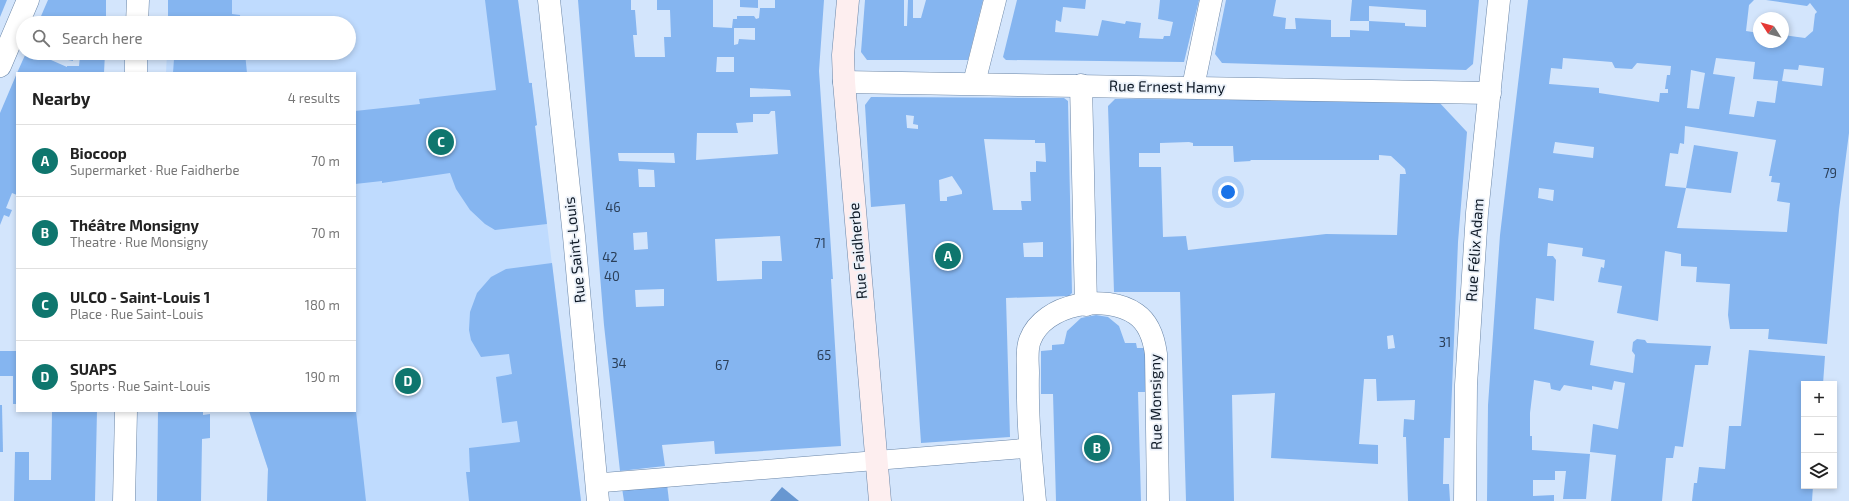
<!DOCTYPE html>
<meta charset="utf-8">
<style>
body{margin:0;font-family:"Exo 2",sans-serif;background:#f2f2f2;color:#222}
.controls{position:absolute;right:12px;bottom:12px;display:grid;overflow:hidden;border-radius:0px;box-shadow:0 2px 6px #0003}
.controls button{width:36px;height:36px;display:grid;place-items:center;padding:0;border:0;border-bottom:1px solid #e0e0e0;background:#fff;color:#222;font:20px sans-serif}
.compass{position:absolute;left:1753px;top:12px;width:36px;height:36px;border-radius:50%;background:#fff;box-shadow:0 2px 6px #0003;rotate:306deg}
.you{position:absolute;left:1228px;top:192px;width:14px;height:14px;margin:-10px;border:3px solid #fff;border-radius:50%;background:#1a73e8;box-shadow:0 0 0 6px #1a73e833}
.badge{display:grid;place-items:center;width:26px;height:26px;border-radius:50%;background:#0f766e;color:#fff;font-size:13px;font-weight:700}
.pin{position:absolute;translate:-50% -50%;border:2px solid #fff;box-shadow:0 1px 4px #0006}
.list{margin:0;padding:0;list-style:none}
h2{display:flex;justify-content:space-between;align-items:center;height:52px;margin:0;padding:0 16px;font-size:17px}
h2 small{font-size:13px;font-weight:400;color:#767676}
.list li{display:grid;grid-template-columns:26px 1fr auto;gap:12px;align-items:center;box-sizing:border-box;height:72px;padding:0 16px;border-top:1px solid #e0e0e0}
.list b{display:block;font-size:15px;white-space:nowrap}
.list p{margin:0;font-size:13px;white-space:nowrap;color:#767676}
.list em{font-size:13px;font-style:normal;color:#767676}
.icon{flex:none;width:22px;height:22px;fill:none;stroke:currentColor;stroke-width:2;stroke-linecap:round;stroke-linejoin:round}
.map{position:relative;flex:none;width:1849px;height:501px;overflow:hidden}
.search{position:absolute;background:#fff;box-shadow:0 2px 6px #0003;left:16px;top:16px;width:340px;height:44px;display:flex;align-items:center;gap:10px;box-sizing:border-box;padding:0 14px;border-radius:22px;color:#767676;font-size:15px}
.panel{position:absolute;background:#fff;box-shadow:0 2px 6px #0003;left:16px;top:72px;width:340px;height:340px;border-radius:0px}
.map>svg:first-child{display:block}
</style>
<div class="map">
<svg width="1849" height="501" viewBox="0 0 1849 501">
<rect width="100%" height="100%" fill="#d3e5fc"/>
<polygon fill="#bfdbfe" points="168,0 518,0 529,82 532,83 532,86 537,125 535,126 581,501 267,501 268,469 249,411 355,411 355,73 166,73 167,53 349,53 349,23 168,23"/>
<polygon fill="#6897d1" points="782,487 799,501 770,501"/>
<g fill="#85b5f0" fill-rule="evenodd">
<polygon points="0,0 7,0 0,17"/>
<polygon points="48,0 106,0 106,23 38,23"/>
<polygon points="168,0 232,0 232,14 240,15 241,23 168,23"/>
<polygon points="485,0 518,0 529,83 532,83 532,86 537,125 535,126 547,224 495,230 485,224 470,210 456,189 450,173 382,183 382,181 355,184 355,111 420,104 419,99 496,90"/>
<path d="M578,0H631V10H635L637,35H633L635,57H665L664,37H671L670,10H657V0H713V27L732,28L733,19H737V16H754L756,19L759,18L760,8H775V0H824L819,71L833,279H831L841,446L715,454L714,441L662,445L665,466L620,471L604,325ZM734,28H755V40L739,39L738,44L734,45ZM717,57H734V72H716ZM750,88L790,90L791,96L750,97ZM771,111H775L778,154L696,160L697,133H738L736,123L753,122V114H769ZM618,153H674L675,163L619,161ZM638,169L654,170L655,187H639ZM647,232L648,249L634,250L633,233ZM780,236L782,261H762V279L717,281L715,239ZM664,289V306L636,307L635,290Z"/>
<polygon points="740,0 758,0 758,8 740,7"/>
<polygon points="865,0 904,0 904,26 907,26 908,0 913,0 913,18 921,18 926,0 983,0 968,60 867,60 861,52"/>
<polygon points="1017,0 1086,0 1085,9 1063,7 1061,22 1056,20 1055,32 1098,36 1102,20 1125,24 1126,21 1141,23 1139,38 1163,39 1164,36 1170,36 1173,22 1158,19 1160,0 1199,0 1184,62 1006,60 1003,57"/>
<polygon points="1226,0 1276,0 1273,16 1286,18 1285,29 1296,29 1295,18 1331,20 1331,37 1350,37 1350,30 1369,31 1369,21 1405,23 1405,26 1426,27 1426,10 1369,6 1369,21 1350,21 1352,0 1479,0 1473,64 1466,70 1222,63 1215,54"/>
<path d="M1528,0H1754L1749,5L1746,31L1759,33V42H1783V35L1805,38L1813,31L1815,14L1817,12L1810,3L1807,6L1766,0H1849V133L1839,210L1827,344L1768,339L1769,329H1730L1728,315L1730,284L1696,282L1697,267L1681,266V254L1665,251L1658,321L1617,313L1622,286L1598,282L1601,267L1604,268L1605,260L1582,256L1583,248L1548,243L1547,256H1553L1556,260L1554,301L1536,298L1534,329L1594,341L1590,365L1633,373L1635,355L1632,351L1633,342L1637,339L1645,340L1647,343L1711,346L1708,365H1695L1683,447L1675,446L1673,458H1666L1662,501H1611L1616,455L1590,452L1593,424L1618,429L1625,383L1614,381L1612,390L1592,386V390L1564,385L1560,391L1551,389L1550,383L1534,380L1530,413V436H1532V450L1590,454L1586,499H1563L1566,471H1555V480H1533V496L1554,495V501H1487L1488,405L1500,235ZM1563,58L1612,62L1615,68L1632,69L1637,63L1671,66L1670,75H1667L1665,89H1668V93H1660L1659,102L1599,93V88L1549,84L1551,68L1562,69ZM1716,58L1755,62L1753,79L1778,81L1775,103L1757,101L1754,117L1729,114L1735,77L1713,74ZM1799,65L1824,68L1822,86L1782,81L1784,69L1798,70ZM1691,70L1705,73L1699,109L1687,108ZM1685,126L1776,140L1769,176H1772L1771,182L1780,183L1777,201L1790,203L1787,232L1677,228L1686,188L1665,186L1670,153L1678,154L1680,143L1684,144ZM1555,142L1594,147L1593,158L1553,153ZM1539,188L1554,190L1553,201L1538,198Z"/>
<polygon points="26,53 54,53 51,60 67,67 67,66 79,66 80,56 73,56 73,61 68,60 69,53 105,53 104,73 17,73"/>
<polygon points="167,53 245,53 247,73 173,73 174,59 167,59"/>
<polygon points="17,73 17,195 12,193 6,208 12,210 9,217 4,215 0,225 0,113"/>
<path d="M871,97L1064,98L1068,101L1072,293L1069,296L1006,298L1010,437L921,443L905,204L871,207L865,105ZM906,115L914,116L913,124L918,125V129L907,128ZM984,139L1035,140V143H1045L1046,162L1036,161V172H1030L1031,201H1021L1022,210H993ZM952,176L962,191V194L947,197V201H940L939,180ZM1043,242V257H1024L1023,243Z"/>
<path d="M1115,99L1437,100L1467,132L1458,242L1450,438H1444L1443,484H1449L1450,501H1408L1406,437H1403L1404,419L1414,420L1415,400L1377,401L1376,379H1364L1359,444L1378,445V464L1271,458L1275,393L1232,395L1234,501H1186L1180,292H1114L1108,106ZM1189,142L1193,143V146H1233L1234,162L1251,161L1250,160H1379V155L1391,156L1405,169L1406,174H1400L1397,235L1326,234L1188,250L1186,236L1163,237L1161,167H1139V153H1160V143ZM1393,335L1395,348L1388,349L1387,336Z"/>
<polygon points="1694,145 1738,152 1731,193 1686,188"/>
<polygon points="552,263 581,501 469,501 466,472 470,472 469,448 520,442 517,421 502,423 496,377 512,374 509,354 481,357 471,340 469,330 470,312 477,293 491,277 506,269"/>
<polygon points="1096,315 1108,317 1119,326 1125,343 1136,343 1137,348 1147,348 1148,392 1138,392 1141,501 1056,501 1053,394 1041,394 1041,351 1052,350 1052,345 1064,344 1067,331 1081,318"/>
<polygon points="1749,350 1825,356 1823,384 1804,384 1804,486 1813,486 1812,501 1692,501 1694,483 1697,483 1699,467 1725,469 1729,426 1741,426"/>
<polygon points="0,351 17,351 17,404 13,404 13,376 0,376"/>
<polygon points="0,405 2,405 3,452 0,452"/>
<polygon points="52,411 97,411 95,501 14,501 15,452 29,452 29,480 51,480"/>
<polygon points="158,411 203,411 203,415 210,414 210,438 202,439 201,501 157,501"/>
<polygon points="249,411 356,411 366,501 267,501 268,469"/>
<polygon points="667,484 669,501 624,501 622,488"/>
</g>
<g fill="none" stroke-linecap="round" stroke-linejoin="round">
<defs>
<polyline id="pedestrian" points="597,483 1030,448"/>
<g id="minor">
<polyline points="549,0 574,236 598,501"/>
<polyline points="137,23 138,0"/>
<polyline points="0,66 28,0"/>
<polyline points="136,73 136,53"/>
<polyline points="844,82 1490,93"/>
<polyline points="974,83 995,0"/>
<polyline points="1081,85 1086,305"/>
<polyline points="1193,87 1211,0"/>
<polyline points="124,501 126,411"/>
<path d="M1035,501C1031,458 1027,416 1028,373C1028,363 1026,350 1030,340C1044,303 1106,293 1136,314C1149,323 1154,339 1156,354L1158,501"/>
<polyline points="1465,501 1466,385 1477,213 1499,0"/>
</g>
<polyline id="secondary" points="848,0 843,55 844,82 880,501"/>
</defs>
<use href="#pedestrian" stroke="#6a86a8" stroke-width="20"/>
<use href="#minor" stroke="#6a86a8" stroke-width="23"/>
<use href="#secondary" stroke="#6a86a8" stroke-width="23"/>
<use href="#pedestrian" stroke="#fff" stroke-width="19"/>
<use href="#minor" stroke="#fff" stroke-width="22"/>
<use href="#secondary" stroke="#fdeeef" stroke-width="22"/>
</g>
<g text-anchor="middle" stroke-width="3.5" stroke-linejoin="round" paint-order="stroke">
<g font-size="13" fill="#2b3f58">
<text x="1830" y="178">79</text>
<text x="613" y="212">46</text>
<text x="820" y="248">71</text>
<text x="610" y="262">42</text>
<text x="612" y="281">40</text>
<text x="1445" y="347">31</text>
<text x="824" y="360">65</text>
<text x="619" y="368">34</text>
<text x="722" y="370">67</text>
</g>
<g font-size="15" fill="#0d1825" stroke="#ebf1f9">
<text transform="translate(1167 87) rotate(1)" y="5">Rue Ernest Hamy</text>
<text transform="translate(575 250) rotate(-96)" y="5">Rue Saint-Louis</text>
<text transform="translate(1475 250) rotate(-86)" y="5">Rue Félix Adam</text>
<text transform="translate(858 251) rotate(-95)" y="5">Rue Faidherbe</text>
<text transform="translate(1156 402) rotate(-91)" y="5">Rue Monsigny</text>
</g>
</g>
</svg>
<div class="controls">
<button>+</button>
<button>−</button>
<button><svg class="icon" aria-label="layers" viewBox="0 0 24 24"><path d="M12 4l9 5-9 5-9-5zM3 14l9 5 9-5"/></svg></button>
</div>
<svg class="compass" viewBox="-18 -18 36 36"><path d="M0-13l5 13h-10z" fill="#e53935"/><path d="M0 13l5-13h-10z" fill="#767676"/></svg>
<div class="you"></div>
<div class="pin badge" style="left:948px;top:256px">A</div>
<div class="pin badge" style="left:1097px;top:448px">B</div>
<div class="pin badge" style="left:441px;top:142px">C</div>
<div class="pin badge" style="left:408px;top:381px">D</div>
<div class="search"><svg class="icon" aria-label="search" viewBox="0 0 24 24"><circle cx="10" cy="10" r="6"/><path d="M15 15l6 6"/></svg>Search here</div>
<section class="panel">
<h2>Nearby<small>4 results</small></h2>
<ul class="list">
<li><span class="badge">A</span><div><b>Biocoop</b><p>Supermarket · Rue Faidherbe</p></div><em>70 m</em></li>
<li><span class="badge">B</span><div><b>Théâtre Monsigny</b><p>Theatre · Rue Monsigny</p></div><em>70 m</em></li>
<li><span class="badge">C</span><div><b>ULCO - Saint-Louis 1</b><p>Place · Rue Saint-Louis</p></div><em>180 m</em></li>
<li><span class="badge">D</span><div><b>SUAPS</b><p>Sports · Rue Saint-Louis</p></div><em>190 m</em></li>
</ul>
</section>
</div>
